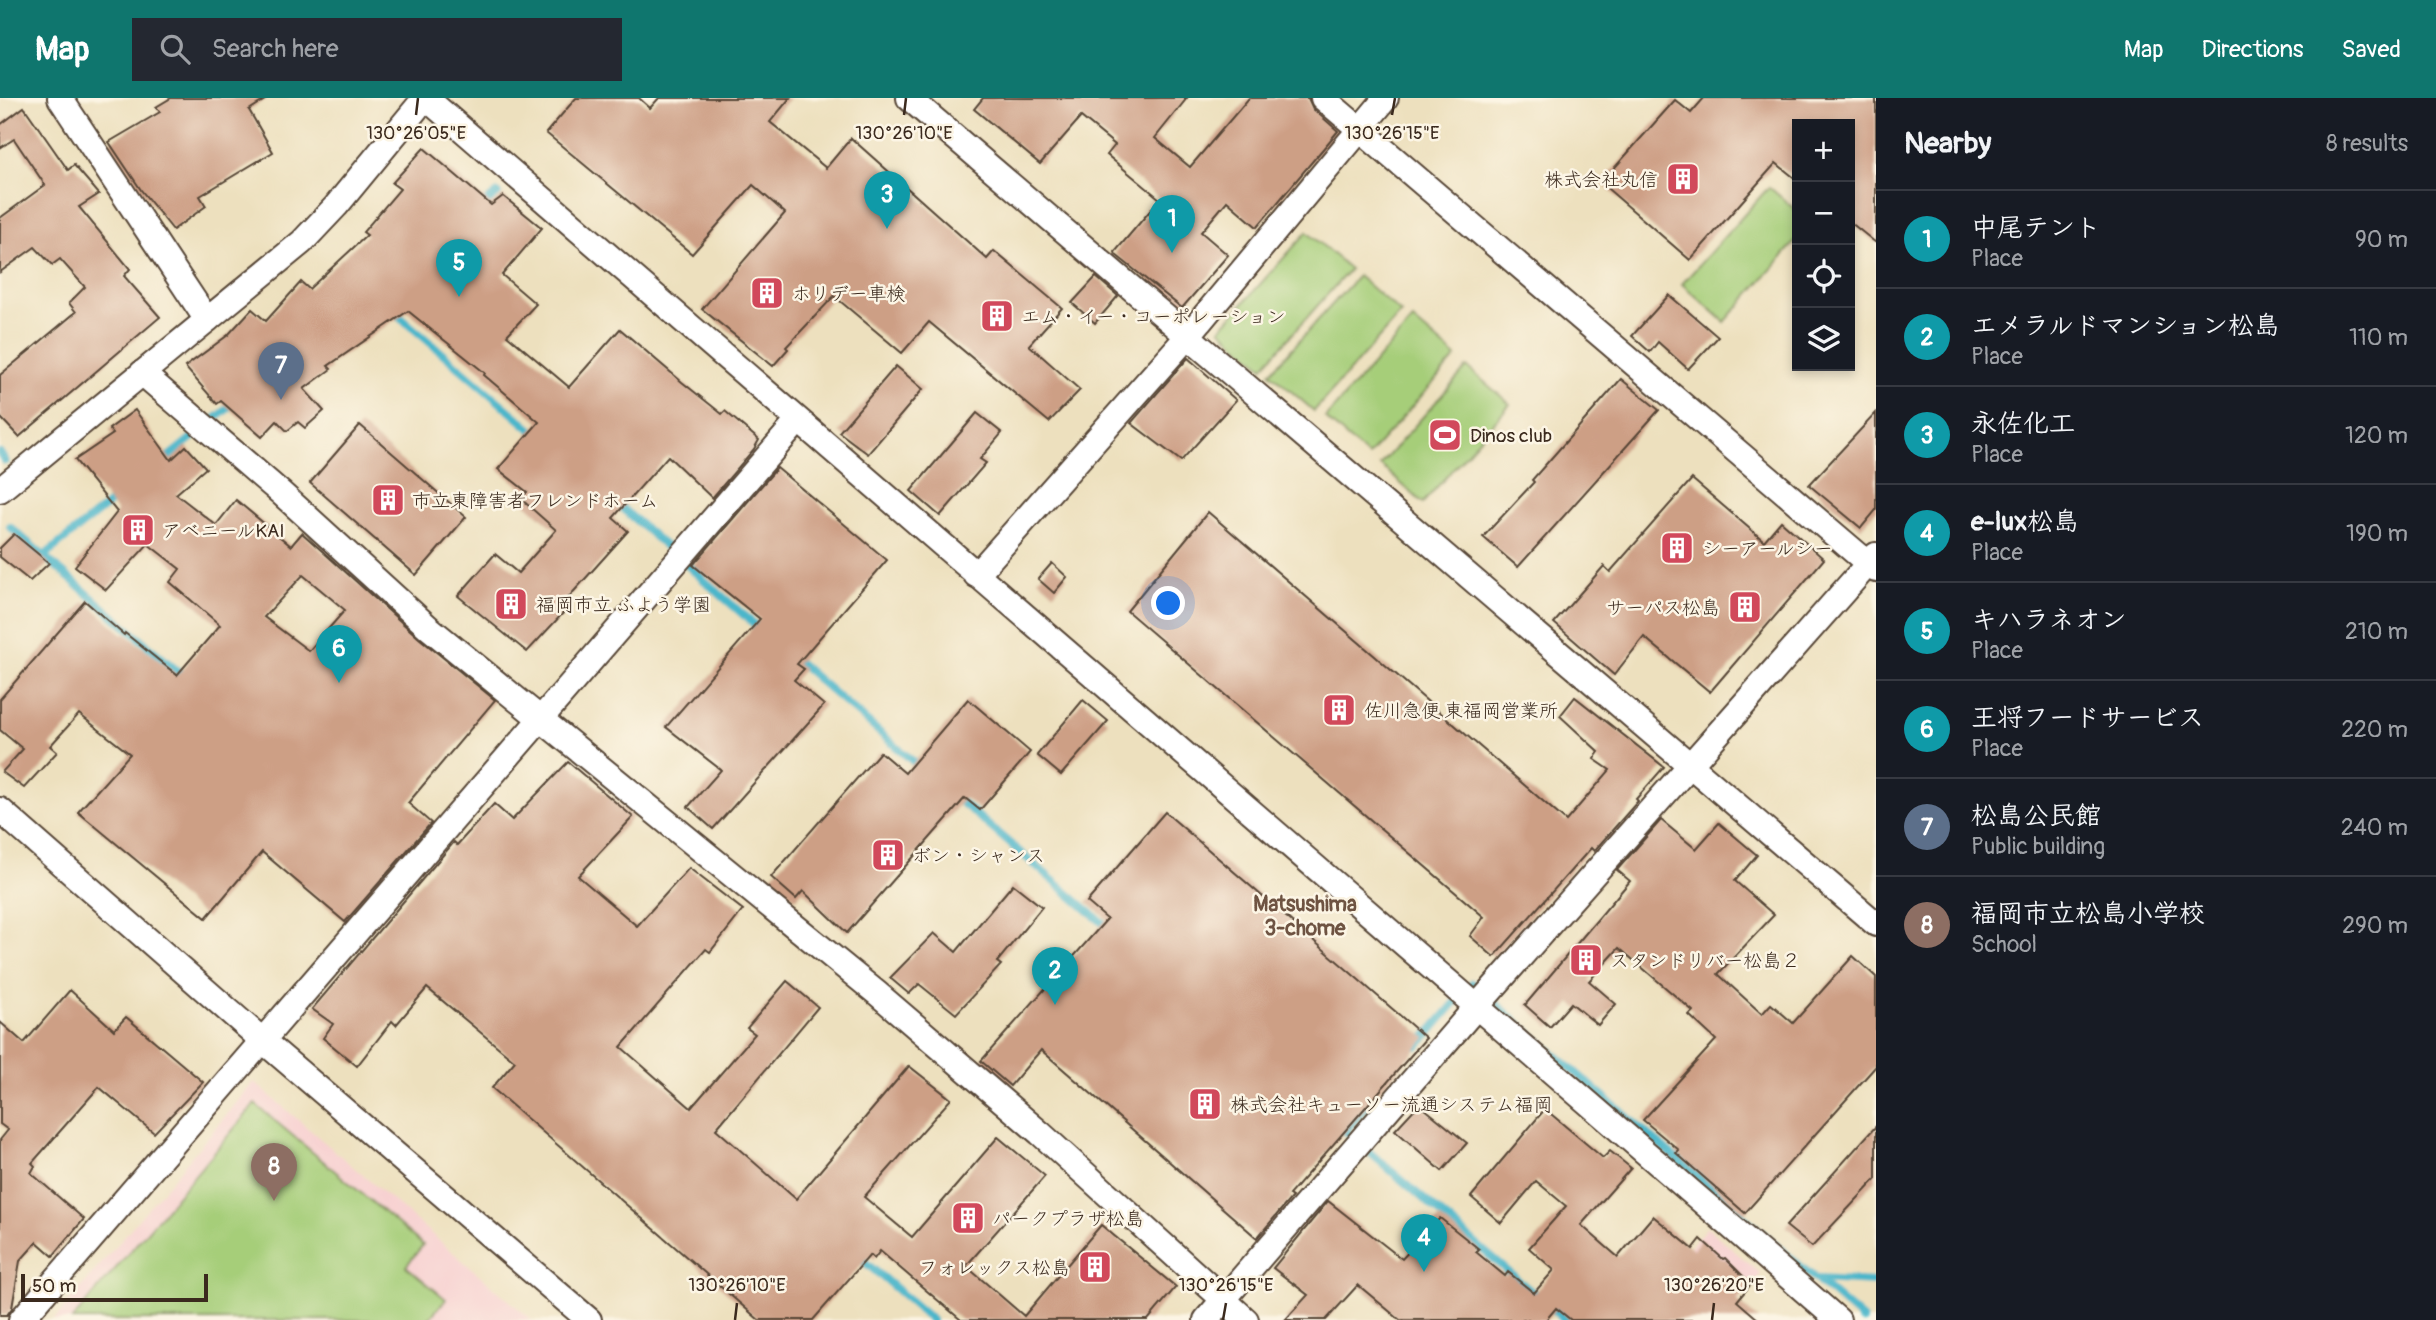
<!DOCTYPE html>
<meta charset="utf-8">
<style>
body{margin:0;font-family:Pangolin,"Klee One",sans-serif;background:#242831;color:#f1f3f6}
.controls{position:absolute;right:21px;top:21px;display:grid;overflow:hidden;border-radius:0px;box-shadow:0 4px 10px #0003}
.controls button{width:63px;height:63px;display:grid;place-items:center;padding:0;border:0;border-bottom:2px solid #363941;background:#171b24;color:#f1f3f6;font:35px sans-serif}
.scale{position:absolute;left:21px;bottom:18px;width:187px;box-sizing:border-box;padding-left:7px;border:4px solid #3b2a1e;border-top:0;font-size:19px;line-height:24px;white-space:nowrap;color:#3b2a1e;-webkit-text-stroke:5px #fcf5e5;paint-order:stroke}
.you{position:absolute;left:1169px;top:506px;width:24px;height:24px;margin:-18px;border:5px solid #fff;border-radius:50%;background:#1a73e8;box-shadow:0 0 0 10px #1a73e833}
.badge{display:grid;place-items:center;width:46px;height:46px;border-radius:50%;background:#0f766e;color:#fff;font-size:23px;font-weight:700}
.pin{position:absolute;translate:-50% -58px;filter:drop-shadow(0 2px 4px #0008)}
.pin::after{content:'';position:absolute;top:37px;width:24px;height:21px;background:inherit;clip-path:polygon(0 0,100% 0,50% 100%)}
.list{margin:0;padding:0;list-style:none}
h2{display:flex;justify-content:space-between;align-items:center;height:91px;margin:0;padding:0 28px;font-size:30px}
h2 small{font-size:23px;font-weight:400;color:#9ea1a6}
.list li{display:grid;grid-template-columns:46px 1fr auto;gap:21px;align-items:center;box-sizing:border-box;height:98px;padding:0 28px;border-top:2px solid #363941}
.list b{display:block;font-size:26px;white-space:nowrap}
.list p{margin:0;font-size:23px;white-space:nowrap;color:#9ea1a6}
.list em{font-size:23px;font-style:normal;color:#9ea1a6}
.icon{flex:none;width:38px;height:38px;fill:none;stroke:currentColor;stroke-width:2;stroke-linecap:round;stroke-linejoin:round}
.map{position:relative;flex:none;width:1876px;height:1222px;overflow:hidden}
header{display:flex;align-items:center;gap:42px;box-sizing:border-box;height:98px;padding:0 35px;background:#0f766e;color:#fff}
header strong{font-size:33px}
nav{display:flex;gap:38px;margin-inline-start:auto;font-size:24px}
.search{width:490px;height:63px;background:#242831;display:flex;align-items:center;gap:18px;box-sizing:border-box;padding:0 24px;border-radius:0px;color:#9ea1a6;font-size:26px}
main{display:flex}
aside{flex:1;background:#171b24}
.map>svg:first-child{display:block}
</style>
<header>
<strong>Map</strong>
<div class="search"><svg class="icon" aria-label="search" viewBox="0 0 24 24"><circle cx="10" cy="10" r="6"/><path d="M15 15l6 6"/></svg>Search here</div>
<nav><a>Map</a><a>Directions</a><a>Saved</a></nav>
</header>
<main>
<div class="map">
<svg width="1876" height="1222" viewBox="0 0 1876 1222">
<rect width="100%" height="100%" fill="#fcf5e5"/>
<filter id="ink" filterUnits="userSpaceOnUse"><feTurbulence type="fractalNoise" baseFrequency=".0143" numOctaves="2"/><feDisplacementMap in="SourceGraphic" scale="14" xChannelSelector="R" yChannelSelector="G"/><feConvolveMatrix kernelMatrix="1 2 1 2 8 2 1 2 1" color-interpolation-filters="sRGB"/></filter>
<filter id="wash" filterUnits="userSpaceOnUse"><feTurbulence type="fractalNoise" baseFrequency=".00686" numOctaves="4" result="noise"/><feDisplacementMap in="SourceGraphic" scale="28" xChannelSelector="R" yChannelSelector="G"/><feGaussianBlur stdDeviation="1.57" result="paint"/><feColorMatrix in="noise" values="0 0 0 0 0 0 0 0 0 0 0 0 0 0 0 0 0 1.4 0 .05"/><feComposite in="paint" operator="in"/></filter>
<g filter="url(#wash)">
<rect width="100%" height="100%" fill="#ede0be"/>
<g fill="#f7cfd0">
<polygon points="254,984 532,1222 54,1222"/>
<polygon points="1707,1129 1761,1176 1721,1222 1627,1222"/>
</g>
<g fill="#a6ce79" stroke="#707c4c" stroke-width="2">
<polygon points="1769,89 1797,113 1797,142 1725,224 1682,186"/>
<polygon points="1307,134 1350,171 1263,269 1220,231"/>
<polygon points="1358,178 1401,215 1314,313 1270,275"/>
<polygon points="1413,222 1456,259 1368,358 1325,320"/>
<polygon points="1467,269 1510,306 1423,405 1380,367"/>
<polygon points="255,1006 423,1147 406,1168 446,1201 428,1222 72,1222"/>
</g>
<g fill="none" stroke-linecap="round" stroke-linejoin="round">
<g stroke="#4cb6ca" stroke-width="8">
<polyline points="479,110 498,95"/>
<polyline points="392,212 539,338"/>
<polyline points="0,355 5,363"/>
<polyline points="162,364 236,304"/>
<polyline points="615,404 763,534"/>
<polyline points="10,429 187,581"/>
<polyline points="44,458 116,400"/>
<polyline points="791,558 922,671"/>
<polyline points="953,697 1111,832"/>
<polyline points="1418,948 1472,885 1863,1222"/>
<polyline points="1339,1028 1533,1195"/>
<polyline points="1345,1033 1367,1008"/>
<polyline points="858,1158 932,1222"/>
<polyline points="1816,1181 1876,1184"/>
<polyline points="1546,1206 1565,1222"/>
</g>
</g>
<g id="blocks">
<g fill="#cd9f85" fill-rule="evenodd">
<polygon points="171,0 268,0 249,12 273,54 200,98 206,108 173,132 141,92 109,44 160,14 156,9"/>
<polygon points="576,0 639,0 650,10 659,0 790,0 770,24 826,70 851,40 987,161 994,153 1062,210 1029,247 1080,292 1049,324 929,224 902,255 834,198 786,249 788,251 773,268 702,211 785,115 753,87 692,156 546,35"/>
<polygon points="983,0 1187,0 1155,40 1190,69 1249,0 1308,0 1313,11 1338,33 1257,129 1227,103 1201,134 1228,157 1182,210 1116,157 1115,154 1160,101 1107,57 1115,47 1081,19 1040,66 974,11"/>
<polygon points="1704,0 1876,0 1876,145 1850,124 1850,26 1797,26 1797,82 1776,65 1690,162 1601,85 1675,2 1691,15"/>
<polygon points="24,9 68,72 74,67 99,96 79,109 130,171 124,178 160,219 19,339 0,319 0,277 76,214 69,205 85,189 60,161 52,167 35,149 0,174 0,120 45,87 14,41 0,50 0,27"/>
<polygon points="424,50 491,107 503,98 542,130 502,177 536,206 507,237 569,289 620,231 682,284 722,316 725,313 759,342 754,351 712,400 668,358 613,420 628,433 559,510 564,514 527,554 458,498 495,456 518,475 556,432 521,401 527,394 498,371 539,324 484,277 485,275 408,213 328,268 331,271 304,291 324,313 305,330 298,324 287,333 277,323 262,339 221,303 217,306 185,269 228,237 252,211 266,223 301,184 309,191 367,137 363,134 400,91 392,85"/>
<polygon points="1096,179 1118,198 1095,225 1072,205"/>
<polygon points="1669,197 1718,239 1688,271 1658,244 1650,254 1632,238"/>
<polygon points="1188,260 1236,302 1181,363 1131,325"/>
<polygon points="896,268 923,291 868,356 839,334"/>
<polygon points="1621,281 1659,312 1518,469 1483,439 1534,384 1532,382"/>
<path d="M135,312L171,362L186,348L206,370L176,396L216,427L236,402L291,448L302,435L419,540L495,602L408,705L431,725L345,824L262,754L206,820L78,714L130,656L79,616L50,648L57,654L24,690L2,674L23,651L0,632V601L85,503L124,537L125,535L177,577L220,527L170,484L180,471L148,446L106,492L75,468L117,414L75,362L113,336L109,331ZM303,477L345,512L309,553L264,519Z"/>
<polygon points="977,315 1002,335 980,361 986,365 940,418 911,393"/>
<polygon points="1876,315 1876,412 1861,430 1809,387"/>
<polygon points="360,327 466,419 416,477 310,385"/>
<polygon points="777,370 887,462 797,566 804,571 794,582 824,607 713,731 688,709 721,672 666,629 760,521 693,467"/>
<polygon points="1692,381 1764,443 1781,423 1824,461 1710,594 1644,539 1614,577 1554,525 1604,468 1610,474"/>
<polygon points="1208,414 1566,723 1610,672 1594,661 1599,654 1560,618 1575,599 1664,669 1636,701 1638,703 1594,753 1591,750 1494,859 1470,838 1484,819 1127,513"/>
<polygon points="14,436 49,465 30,483 0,459 0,450"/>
<polygon points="1052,465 1067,479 1054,495 1038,481"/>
<polygon points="968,601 1030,654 980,712 965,700 847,835 803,793 796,801 771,779 880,654 905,675"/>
<polygon points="1083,602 1108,623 1061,677 1037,657"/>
<polygon points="568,664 633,719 578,778 637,828 689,770 743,812 710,854 706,851 621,949 691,1010 755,936 747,930 787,883 818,909 716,1031 796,1101 909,968 951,1001 864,1099 912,1139 998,1039 1045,1078 966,1168 1024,1218 1101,1127 1176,1189 1148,1222 961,1222 880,1153 874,1161 870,1157 813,1222 759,1222 492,990 515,963 427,890 396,927 392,923 357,968 323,940 333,926 312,911 454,744 457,747 494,706 512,722"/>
<polygon points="1165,714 1426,940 1289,1097 1292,1099 1257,1140 1041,952 1010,988 981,963 1107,821 1087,804"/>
<polygon points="1661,722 1696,751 1719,725 1757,757 1735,783 1774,817 1718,876 1762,916 1771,906 1793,925 1853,858 1876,879 1876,968 1745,1115 1676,1055 1679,1052 1643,1022 1716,942 1689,917 1693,913 1619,850 1589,883 1616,906 1598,927 1571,905 1550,929 1525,907 1630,783 1617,772"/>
<polygon points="1013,786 1042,809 997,864 1001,867 956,916 919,886 909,896 890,880 934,835 956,854"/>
<polygon points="70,892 114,932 126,919 203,984 154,1035 99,989 32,1065 35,1068 31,1075 84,1121 53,1158 37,1144 20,1163 12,1210 7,1217 0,1217 0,1042 8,1032 0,1026 0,924 24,945"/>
<polygon points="1419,1006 1467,1045 1442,1073 1395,1032"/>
<polygon points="1545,1011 1603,1060 1610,1053 1631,1070 1581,1127 1618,1159 1653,1118 1693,1151 1701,1141 1723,1161 1725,1160 1751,1186 1737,1203 1759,1222 1571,1222 1556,1210 1546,1222 1400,1222 1358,1187 1326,1222 1285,1222 1308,1197 1273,1170 1328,1103 1402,1161 1440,1120 1479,1151 1476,1154 1505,1178 1508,1174 1534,1195 1554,1172 1529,1150 1566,1108 1536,1083 1501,1125 1471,1099"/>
<polygon points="1876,1028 1876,1081 1812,1149 1786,1128"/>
</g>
</g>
</g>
<g filter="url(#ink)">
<use href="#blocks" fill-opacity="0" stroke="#564536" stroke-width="2"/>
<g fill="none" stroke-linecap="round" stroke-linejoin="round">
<defs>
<g id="minor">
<polyline points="60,0 207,222"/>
<path d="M426,0C896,409 1370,812 1838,1222"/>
<polyline points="909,0 1876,826"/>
<polyline points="1323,0 1876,472"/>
<polyline points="142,275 281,395 428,529 878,896 1040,1035 1246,1222"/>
<polyline points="0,392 302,144 336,108 425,0"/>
<polyline points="976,477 1187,239 1386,0"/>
<polyline points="0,712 262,942 589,1222"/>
<polyline points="21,1222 798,323"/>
<polyline points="1206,1222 1478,907 1876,457"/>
</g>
</defs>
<use href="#minor" stroke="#564536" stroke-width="28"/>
<use href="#minor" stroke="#fff" stroke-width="24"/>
</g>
</g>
<path fill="none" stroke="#3b2a1e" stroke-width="2.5" d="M416,17L418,0M904,17L906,0M1392,17L1395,0M735,1222L737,1205M1223,1222L1226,1205M1712,1222L1714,1205"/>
<defs>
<symbol id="building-square" viewBox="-11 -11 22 22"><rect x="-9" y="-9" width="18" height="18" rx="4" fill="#d1495b" stroke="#fcf5e5"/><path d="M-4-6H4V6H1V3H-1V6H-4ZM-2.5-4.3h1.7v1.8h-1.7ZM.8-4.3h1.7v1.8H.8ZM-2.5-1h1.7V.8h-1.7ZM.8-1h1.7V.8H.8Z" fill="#fff"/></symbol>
<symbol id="stadium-square" viewBox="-11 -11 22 22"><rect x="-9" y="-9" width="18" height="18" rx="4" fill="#d1495b" stroke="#fcf5e5"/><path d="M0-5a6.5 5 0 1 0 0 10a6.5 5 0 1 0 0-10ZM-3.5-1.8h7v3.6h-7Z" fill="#fff"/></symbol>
</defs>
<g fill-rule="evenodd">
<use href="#building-square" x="1664" y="62" width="38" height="38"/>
<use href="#building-square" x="748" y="176" width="38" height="38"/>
<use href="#building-square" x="978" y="199" width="38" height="38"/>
<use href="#stadium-square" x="1426" y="318" width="38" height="38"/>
<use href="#building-square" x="369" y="383" width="38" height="38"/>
<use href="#building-square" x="119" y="413" width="38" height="38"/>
<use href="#building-square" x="1658" y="431" width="38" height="38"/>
<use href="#building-square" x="492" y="487" width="38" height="38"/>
<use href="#building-square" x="1726" y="490" width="38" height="38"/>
<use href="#building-square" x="1320" y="593" width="38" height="38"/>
<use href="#building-square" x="869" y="738" width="38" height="38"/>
<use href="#building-square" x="1567" y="843" width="38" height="38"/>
<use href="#building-square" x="1186" y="987" width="38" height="38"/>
<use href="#building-square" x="949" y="1101" width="38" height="38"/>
<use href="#building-square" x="1076" y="1150" width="38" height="38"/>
</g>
<g text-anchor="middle" stroke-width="5" stroke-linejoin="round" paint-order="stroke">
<g font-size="19" fill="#3b2a1e" stroke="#fcf5e5" text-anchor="start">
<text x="1658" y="88" text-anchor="end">株式会社丸信</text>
<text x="792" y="202">ホリデー車検</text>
<text x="1021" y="225">エム・イー・コーポレーション</text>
<text x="1470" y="344">Dinos club</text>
<text x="412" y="409">市立東障害者フレンドホーム</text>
<text x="162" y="439">アベニールKAI</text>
<text x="1702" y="457">シーアールシー</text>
<text x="536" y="513">福岡市立 ふよう学園</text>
<text x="1720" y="516" text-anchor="end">サーパス松島</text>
<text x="1364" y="619">佐川急便 東福岡営業所</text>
<text x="912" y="764">ボン・シャンス</text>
<text x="1610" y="869">スタンドリバー松島２</text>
<text x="1230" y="1013">株式会社キューソー流通システム福岡</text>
<text x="992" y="1127">パークプラザ松島</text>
<text x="1070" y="1176" text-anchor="end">フォレックス松島</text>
</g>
<g font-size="21" font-weight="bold" fill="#6e5342" stroke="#fcf5e5">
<text x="1305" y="813">Matsushima<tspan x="1305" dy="24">3-chome</tspan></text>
</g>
</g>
<g font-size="18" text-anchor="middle" fill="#3b2a1e" stroke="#fcf5e5" stroke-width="5" stroke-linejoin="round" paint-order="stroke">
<text x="416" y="41">130°26'05"E</text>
<text x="904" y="41">130°26'10"E</text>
<text x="1392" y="41">130°26'15"E</text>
<text x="737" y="1193">130°26'10"E</text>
<text x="1226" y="1193">130°26'15"E</text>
<text x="1714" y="1193">130°26'20"E</text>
</g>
</svg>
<div class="controls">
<button>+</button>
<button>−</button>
<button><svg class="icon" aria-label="locate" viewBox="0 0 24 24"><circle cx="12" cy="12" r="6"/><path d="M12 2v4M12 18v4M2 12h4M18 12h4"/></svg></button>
<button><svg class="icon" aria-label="layers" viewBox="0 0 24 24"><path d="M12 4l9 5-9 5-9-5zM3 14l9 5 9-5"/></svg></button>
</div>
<div class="scale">50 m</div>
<div class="you"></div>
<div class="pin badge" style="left:1172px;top:155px;background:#0f9aa8">1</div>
<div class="pin badge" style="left:1055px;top:907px;background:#0f9aa8">2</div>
<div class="pin badge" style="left:887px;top:131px;background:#0f9aa8">3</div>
<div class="pin badge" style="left:1424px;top:1174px;background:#0f9aa8">4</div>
<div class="pin badge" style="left:459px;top:199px;background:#0f9aa8">5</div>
<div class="pin badge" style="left:339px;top:585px;background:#0f9aa8">6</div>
<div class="pin badge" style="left:281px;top:302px;background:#5c6f8a">7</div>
<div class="pin badge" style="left:274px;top:1103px;background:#8d6e63">8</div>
</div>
<aside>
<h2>Nearby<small>8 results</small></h2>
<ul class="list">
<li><span class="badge" style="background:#0f9aa8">1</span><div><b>中尾テント</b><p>Place</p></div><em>90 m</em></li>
<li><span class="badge" style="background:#0f9aa8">2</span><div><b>エメラルドマンション松島</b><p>Place</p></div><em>110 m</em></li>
<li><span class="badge" style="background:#0f9aa8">3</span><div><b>永佐化工</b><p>Place</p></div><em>120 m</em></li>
<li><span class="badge" style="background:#0f9aa8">4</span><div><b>e-lux松島</b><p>Place</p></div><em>190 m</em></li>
<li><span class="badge" style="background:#0f9aa8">5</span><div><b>キハラネオン</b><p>Place</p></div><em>210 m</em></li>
<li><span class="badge" style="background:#0f9aa8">6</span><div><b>王将フードサービス</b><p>Place</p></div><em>220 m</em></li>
<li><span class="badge" style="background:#5c6f8a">7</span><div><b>松島公民館</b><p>Public building</p></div><em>240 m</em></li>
<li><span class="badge" style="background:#8d6e63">8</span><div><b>福岡市立松島小学校</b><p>School</p></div><em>290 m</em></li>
</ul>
</aside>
</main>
